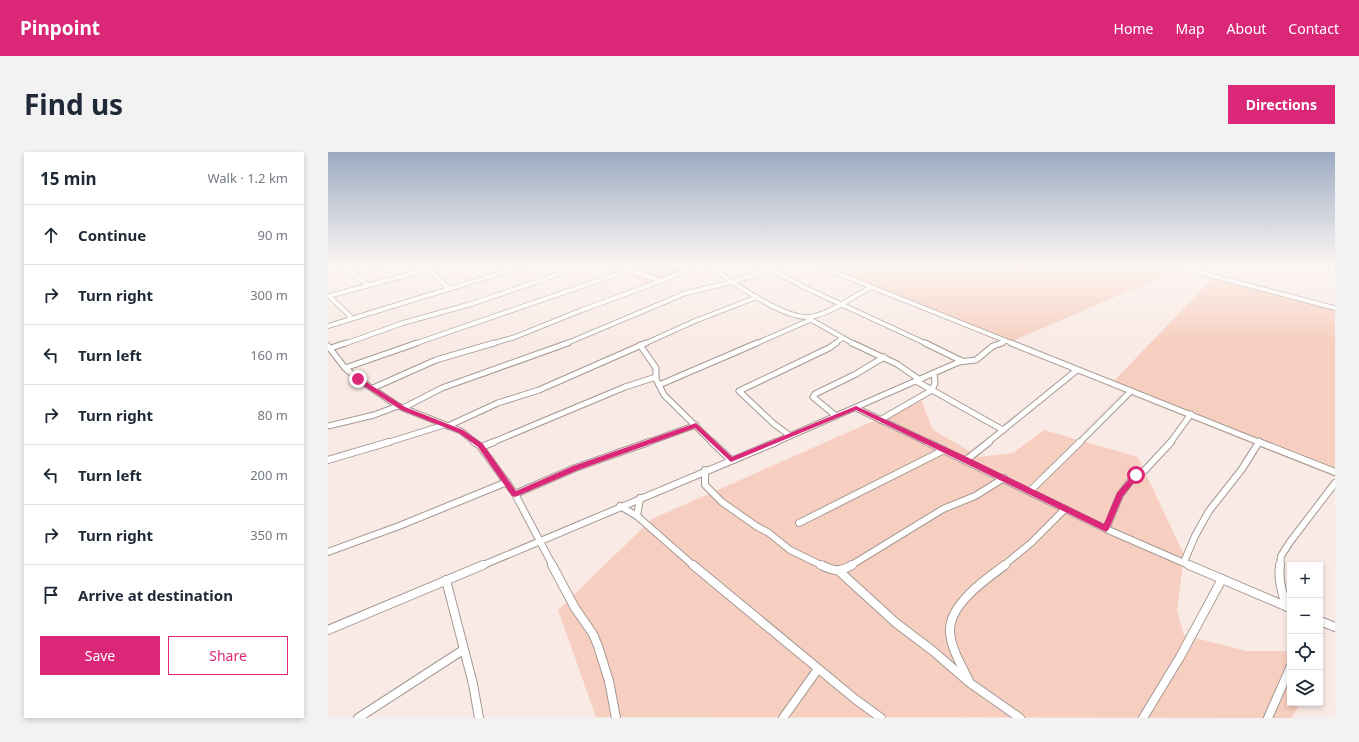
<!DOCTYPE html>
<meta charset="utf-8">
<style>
body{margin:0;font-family:"Noto Sans",sans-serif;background:#f2f2f3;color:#1f2937}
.controls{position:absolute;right:12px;bottom:12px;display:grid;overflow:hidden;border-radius:0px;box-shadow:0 2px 6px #0003}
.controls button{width:36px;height:36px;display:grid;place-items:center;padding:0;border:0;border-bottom:1px solid #e0e1e3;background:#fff;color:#1f2937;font:20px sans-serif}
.stop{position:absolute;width:12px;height:12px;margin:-9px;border:3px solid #db2777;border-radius:50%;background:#fff}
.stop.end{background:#db2777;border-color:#fff;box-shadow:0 1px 4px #0008}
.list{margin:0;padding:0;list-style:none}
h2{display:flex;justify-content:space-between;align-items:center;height:52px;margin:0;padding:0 16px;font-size:17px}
h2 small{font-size:13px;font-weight:400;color:#747a83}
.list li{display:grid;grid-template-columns:26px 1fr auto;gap:12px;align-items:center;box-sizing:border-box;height:60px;padding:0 16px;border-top:1px solid #e0e1e3}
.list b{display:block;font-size:15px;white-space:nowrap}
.list em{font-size:13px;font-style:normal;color:#747a83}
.actions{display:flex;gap:8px;padding:12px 16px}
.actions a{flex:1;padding:9px 0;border:1px solid #db2777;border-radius:0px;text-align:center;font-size:14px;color:#db2777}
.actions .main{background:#db2777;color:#fff}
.icon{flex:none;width:22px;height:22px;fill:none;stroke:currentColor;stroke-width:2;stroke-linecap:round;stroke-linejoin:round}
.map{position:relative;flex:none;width:1007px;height:566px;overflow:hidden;border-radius:0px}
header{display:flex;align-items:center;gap:24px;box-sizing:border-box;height:56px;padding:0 20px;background:#db2777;color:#fff}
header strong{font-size:19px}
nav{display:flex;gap:22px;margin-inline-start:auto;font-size:14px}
.intro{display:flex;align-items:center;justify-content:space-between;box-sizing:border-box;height:96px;padding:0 24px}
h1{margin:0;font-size:28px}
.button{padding:10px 18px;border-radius:0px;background:#db2777;color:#fff;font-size:14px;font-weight:700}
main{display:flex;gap:24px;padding:0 24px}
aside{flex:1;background:#fff;border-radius:0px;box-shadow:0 2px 6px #0003}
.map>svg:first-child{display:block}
</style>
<header>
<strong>Pinpoint</strong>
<nav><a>Home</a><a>Map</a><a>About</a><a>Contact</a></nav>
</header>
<div class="intro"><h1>Find us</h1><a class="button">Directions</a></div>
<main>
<aside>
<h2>15 min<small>Walk · 1.2 km</small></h2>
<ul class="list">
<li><svg class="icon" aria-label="ahead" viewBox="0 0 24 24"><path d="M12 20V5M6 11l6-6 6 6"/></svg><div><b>Continue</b></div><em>90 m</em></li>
<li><svg class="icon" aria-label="right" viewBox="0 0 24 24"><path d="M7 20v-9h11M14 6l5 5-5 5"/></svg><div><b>Turn right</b></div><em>300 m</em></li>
<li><svg class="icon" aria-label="left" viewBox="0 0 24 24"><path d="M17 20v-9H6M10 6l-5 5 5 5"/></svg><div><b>Turn left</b></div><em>160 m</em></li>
<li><svg class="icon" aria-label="right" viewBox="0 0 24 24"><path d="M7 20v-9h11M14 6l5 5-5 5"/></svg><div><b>Turn right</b></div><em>80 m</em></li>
<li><svg class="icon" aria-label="left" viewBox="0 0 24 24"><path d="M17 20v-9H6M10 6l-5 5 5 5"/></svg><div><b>Turn left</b></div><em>200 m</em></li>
<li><svg class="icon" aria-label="right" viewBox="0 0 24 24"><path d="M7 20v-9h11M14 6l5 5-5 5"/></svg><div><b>Turn right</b></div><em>350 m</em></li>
<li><svg class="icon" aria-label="arrive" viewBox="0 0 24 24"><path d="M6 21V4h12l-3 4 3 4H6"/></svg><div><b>Arrive at destination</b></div></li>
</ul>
<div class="actions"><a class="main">Save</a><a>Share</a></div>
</aside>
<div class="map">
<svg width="1007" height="566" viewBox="0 0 1007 566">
<rect width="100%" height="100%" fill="#f9eae5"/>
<g fill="#f7cfc0">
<polygon points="270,112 369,112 320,132"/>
<polygon points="480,112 833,112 852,117 680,191"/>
<polygon points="885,126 1007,158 1007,325 781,234"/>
<polygon points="593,248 605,278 652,305 685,301 716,278 810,305 856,403 849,459 856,483 918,499 959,499 962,501 962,551 973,551 963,566 268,565 230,458 324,367"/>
</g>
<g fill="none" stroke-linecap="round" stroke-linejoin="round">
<defs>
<g id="street-far3">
<polyline points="284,112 333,129 372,112"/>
<path d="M378,112C400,127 453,166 480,165C499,164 526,144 543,135"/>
<polyline points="486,112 686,192"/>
<polyline points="839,112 1007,156"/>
<polyline points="442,117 478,136 599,192"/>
<polyline points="866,119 880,112"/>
<polyline points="24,121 57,112"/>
<polyline points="38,134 101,117 121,137"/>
<polyline points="0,144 35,135 39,132 8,112"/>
<polyline points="1,144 22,164 21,167"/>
<polyline points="480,166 526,192"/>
<polyline points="0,174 202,112"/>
<polyline points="16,192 75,171 143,152 261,112"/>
<polyline points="86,192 301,118"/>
<polyline points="163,192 187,185 254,158 333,129"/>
<polyline points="237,192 358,141 404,130 458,112"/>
<polyline points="316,192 367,169 429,145"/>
<polyline points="427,192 482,168"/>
<polyline points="507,192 514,186"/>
<polyline points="671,192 678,189"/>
</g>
<g id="street-far2">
<polyline points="524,191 569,212 592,228"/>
<polyline points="597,191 634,209"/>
<polyline points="683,191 933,291"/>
<polyline points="312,193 328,216 328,227 336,243 385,291"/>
<polyline points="0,194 17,216 30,227 70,254 133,279 148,291"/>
<polyline points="3,196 18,191"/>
<polyline points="17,216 89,191"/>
<polyline points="588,229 675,278"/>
<polyline points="331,233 429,191"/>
<polyline points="45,236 108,208 166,191"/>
<polyline points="75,256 114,236 240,191"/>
<polyline points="528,256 601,291"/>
<polyline points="508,264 485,245 487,242 528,222 556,205"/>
<polyline points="552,268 604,238 607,231 606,221"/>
<polyline points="0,274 46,263 70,254"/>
<polyline points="120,274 170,251 211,238 318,191"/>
<polyline points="461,283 446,272 411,239 501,196 508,191"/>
<polyline points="58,291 116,273"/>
<polyline points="163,291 297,235 328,225"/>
<polyline points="318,291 368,273"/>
<polyline points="446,291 631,210 648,208 665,194 674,191"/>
<polyline points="659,291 749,218"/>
<polyline points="751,291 803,239"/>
<polyline points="842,291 863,262"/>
<polyline points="930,291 931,289"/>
</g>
<g id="street-far1">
<polyline points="146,290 152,294 187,342 225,414"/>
<polyline points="384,290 403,308"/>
<polyline points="599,290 778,377 863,414"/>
<polyline points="931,290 1007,320"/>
<polyline points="153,295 166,290"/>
<polyline points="0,308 61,290"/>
<polyline points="638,308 661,290"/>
<polyline points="377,318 377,333 394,350 428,374 441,381 462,398 495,414"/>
<polyline points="702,339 752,290"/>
<polyline points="187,342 247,316 321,290"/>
<polyline points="292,354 309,364 366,414"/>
<polyline points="309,364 312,346"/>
<polyline points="471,371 616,298"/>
<polyline points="778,377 792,343 805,326 817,318 843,290"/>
<polyline points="0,400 71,374 179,330"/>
<polyline points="856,410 867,384 881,359 914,317 931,290"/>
<polyline points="153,414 448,290"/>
<polyline points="522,414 615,357 647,344 676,326"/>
<polyline points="675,414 703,391 737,357"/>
<polyline points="952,414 953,404 962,390 1007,331"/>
</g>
<g id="street">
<polyline points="224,413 247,456 265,482 270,494 281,529 288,566"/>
<polyline points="365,413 527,547 553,566"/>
<path d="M493,413C507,419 510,421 524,413"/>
<polyline points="861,413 962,456"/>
<path d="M952,413C950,428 954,441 959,455"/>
<polyline points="511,419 568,471 605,499 642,531 692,566"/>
<polyline points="118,428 145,532 151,566"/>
<polyline points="992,469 1007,475"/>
<polyline points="0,478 155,413"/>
<path d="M641,529C634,514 623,497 622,480C620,453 658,427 677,413"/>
<polyline points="30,566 135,498"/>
<polyline points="455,566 490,517"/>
<polyline points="815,566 852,505 894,427"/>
<polyline points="940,566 962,516"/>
</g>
</defs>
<use href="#street-far3" stroke="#a59893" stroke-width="5.5"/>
<use href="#street-far2" stroke="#a59893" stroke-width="7"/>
<use href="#street-far1" stroke="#a59893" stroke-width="8"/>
<use href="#street" stroke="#a59893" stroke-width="10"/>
<use href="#street-far3" stroke="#fff" stroke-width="4"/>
<use href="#street-far2" stroke="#fff" stroke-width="5"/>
<use href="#street-far1" stroke="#fff" stroke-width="6"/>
<use href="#street" stroke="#fff" stroke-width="8"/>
</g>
<linearGradient id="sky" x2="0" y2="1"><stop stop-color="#9caac2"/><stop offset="0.59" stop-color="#fcf6f3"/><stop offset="1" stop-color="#fcf6f3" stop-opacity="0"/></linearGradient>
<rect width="1007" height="191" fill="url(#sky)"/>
<polygon fill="#db2777" points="28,226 32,226 77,255 135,278 155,292 188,339 245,314 368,271 404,305 528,254 641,306 776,372 789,341 806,321 808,321 812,323 795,344 781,377 778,380 528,258 403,310 367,276 250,318 187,345 184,344 150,295 131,281 73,258 28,229"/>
</svg>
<div class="controls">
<button>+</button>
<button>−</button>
<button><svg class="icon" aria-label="locate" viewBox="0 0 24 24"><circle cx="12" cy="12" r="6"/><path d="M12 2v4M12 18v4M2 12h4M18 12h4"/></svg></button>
<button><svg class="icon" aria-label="layers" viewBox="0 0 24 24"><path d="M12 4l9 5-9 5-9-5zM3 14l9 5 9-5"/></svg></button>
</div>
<div class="stop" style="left:808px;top:323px"></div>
<div class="stop end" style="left:30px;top:227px"></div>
</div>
</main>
